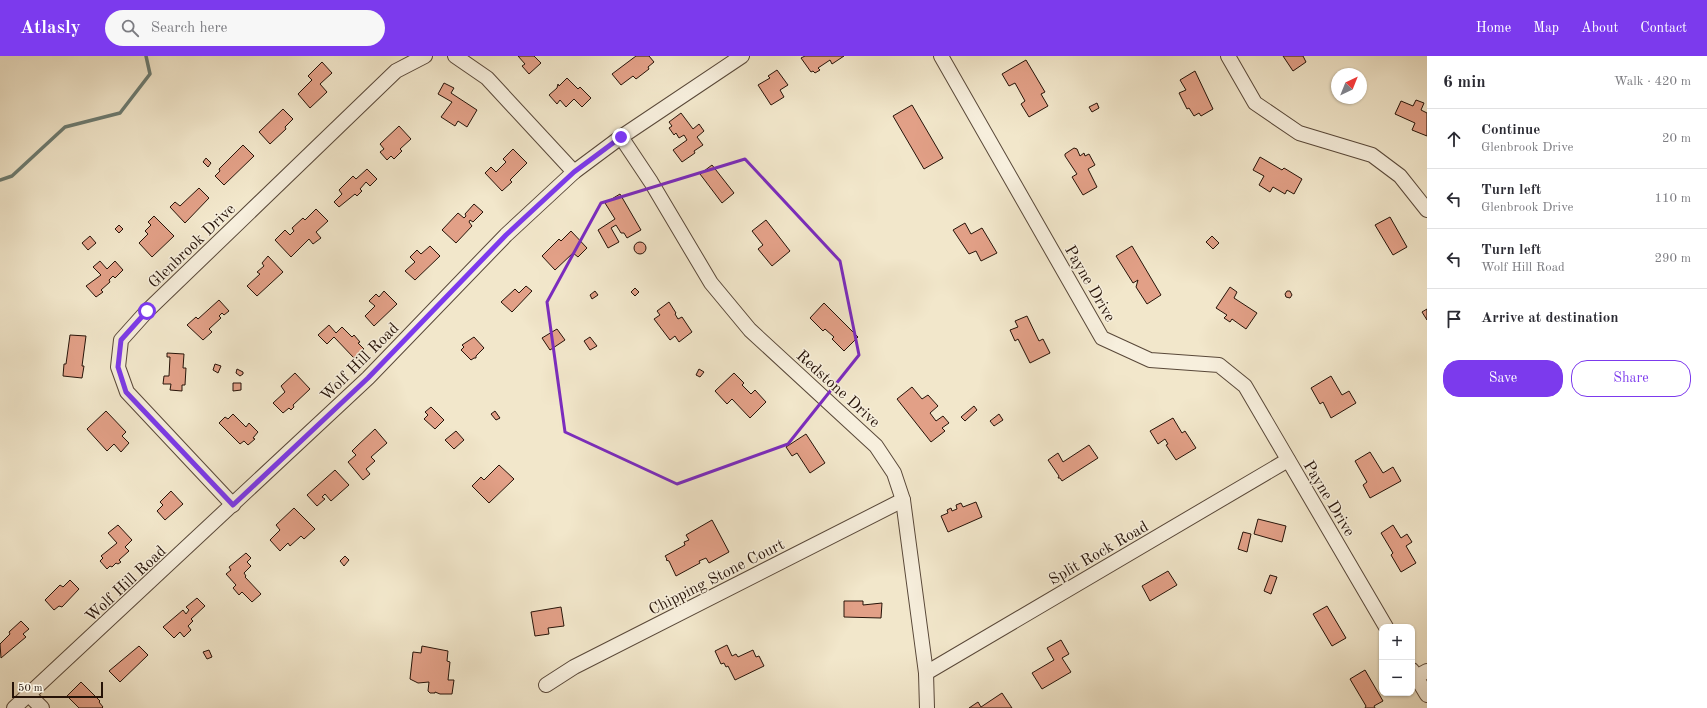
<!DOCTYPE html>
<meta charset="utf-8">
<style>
body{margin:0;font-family:"Old Standard TT",serif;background:#f7f7f7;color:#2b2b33}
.controls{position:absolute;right:12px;bottom:12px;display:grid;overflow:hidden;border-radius:8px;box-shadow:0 1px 3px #0004}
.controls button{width:36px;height:36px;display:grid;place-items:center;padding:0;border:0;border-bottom:1px solid #e1e1e2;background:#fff;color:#2b2b33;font:20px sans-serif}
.compass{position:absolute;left:1331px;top:12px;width:36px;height:36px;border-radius:50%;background:#fff;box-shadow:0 1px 3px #0004;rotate:43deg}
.scale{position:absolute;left:12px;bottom:10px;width:91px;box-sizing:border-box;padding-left:4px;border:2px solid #261308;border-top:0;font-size:11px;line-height:14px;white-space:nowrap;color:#261308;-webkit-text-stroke:3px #f7efdd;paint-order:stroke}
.stop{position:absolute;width:12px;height:12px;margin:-9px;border:3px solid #7c3aed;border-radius:50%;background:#fff}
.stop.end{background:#7c3aed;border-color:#fff;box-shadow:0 1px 4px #0008}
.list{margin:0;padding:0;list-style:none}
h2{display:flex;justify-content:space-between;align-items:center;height:52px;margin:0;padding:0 16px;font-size:17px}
h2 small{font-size:13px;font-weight:400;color:#7c7c81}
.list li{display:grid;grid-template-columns:26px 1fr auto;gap:12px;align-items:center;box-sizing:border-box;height:60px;padding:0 16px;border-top:1px solid #e1e1e2}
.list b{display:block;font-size:15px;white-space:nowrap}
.list p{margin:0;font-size:13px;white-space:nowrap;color:#7c7c81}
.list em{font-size:13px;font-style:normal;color:#7c7c81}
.actions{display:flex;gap:8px;padding:12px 16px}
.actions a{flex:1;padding:9px 0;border:1px solid #7c3aed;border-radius:16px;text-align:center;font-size:14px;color:#7c3aed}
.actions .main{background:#7c3aed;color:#fff}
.icon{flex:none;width:22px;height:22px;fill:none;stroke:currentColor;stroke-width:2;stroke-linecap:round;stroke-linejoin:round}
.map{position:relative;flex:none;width:1427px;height:652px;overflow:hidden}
header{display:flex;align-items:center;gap:24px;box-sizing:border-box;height:56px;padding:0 20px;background:#7c3aed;color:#fff}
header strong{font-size:19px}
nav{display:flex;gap:22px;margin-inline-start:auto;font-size:14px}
.search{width:280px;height:36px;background:#f7f7f7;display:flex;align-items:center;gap:10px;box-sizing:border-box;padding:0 14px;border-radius:22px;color:#7c7c81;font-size:15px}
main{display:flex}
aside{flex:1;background:#fff}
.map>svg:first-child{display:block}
</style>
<header>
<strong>Atlasly</strong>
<div class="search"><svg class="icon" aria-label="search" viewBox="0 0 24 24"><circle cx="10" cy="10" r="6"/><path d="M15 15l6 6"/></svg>Search here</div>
<nav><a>Home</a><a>Map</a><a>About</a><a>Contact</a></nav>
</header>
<main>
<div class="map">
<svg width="1427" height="652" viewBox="0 0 1427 652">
<rect width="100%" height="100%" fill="#f2e7cb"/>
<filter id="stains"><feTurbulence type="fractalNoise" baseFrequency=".005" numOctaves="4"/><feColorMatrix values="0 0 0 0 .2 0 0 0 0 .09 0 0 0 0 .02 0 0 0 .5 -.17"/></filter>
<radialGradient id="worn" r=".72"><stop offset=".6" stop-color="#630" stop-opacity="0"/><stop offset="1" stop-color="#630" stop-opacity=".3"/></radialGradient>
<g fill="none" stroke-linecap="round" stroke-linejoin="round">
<polyline stroke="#6c7b71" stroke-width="3.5" points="0,124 12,120 65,71 120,57 150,18 146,0"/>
</g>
<g fill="#e2a087" stroke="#261308">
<polygon points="518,0 534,0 541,7 529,18 522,10 525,8"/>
<polygon points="636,0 649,0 654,6 648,11 649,13 636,23 633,20 621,29 612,18"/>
<polygon points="805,0 844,0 832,8 830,4 818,12 820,14 815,17 813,15 811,16 801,2"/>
<polygon points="1283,0 1303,0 1306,6 1293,15"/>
<polygon points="1026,4 1045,36 1041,38 1048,50 1029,61 1021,48 1025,45 1015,27 1009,30 1002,18"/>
<polygon points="322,6 332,17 320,28 327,36 310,52 298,38 312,24 308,20"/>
<polygon points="777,14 788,29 780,34 784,41 771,49 758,29 770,22 768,20"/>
<polygon points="1195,15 1213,53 1201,60 1199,57 1194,60 1189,52 1187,53 1179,37 1186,34 1180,24"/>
<polygon points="567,22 578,33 580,31 591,42 582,51 574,43 566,51 560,44 557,48 549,39 557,32 558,28 559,30"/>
<polygon points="444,27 454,32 451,37 477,54 467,71 458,65 455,70 441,61 452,46 438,38"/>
<polygon points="1416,44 1424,47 1421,54 1427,57 1427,80 1412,74 1415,67 1395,58 1401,45 1413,50"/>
<polygon points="1097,47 1099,52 1092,56 1089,51"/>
<polygon points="912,49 943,102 924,113 893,60"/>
<polygon points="283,53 293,63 285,71 286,73 270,88 259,76"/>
<polygon points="681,57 693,73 699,68 704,75 697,81 703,89 694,95 695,97 682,106 673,94 687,84 684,79 679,82 676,77 674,79 669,72 672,70 669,66"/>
<polygon points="399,70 411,83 400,93 402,95 394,103 391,100 387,104 380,96 384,93 380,88"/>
<polygon points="243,89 254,100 224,129 215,120 220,115 219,113"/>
<polygon points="1074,92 1077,93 1080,100 1084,97 1085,100 1089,98 1095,109 1088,113 1097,131 1083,139 1072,121 1077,118 1065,100 1065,98"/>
<polygon points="513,93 527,107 510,124 512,126 502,135 485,117 491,111 496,116 506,106 503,103"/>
<polygon points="1260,101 1282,114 1284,112 1302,123 1294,138 1287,134 1285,138 1273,131 1270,136 1259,129 1264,120 1253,114"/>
<polygon points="206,102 211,107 208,111 203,106"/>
<polygon points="712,109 734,137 722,147 700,118"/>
<polygon points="367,113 377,123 370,130 366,126 360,133 362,135 357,140 355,138 339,151 334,146 342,138 339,134 353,120 356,123"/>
<polygon points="199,132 209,142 185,167 170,151 175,146 180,150"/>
<polygon points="620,138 641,174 627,182 624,177 621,177 616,169 611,172 619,186 608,192 598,174 615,163 605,147"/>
<polygon points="474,148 483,156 473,166 470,164 469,166 472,170 456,187 442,174 458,157 464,162 466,160 465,158"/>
<polygon points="316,153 328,165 316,176 321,182 313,188 309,183 291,201 275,184 285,174 290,179 294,175 292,172 303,162 305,164"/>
<polygon points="154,160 174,180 152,201 139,187 148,178 145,175 151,169 148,166"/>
<polygon points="1390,161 1407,191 1393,199 1375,169"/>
<polygon points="766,164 790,195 772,210 758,193 763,189 752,175"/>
<polygon points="965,167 971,178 982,172 997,197 981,205 976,195 969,198 953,174"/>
<polygon points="119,169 123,173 119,177 115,173"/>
<polygon points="571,175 587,192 578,201 573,197 555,214 542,200 559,183 561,185"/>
<polygon points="90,180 96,187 88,194 82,187"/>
<polygon points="1212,180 1219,187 1213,193 1206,186"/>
<circle cx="640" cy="192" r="6"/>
<polygon points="430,190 440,200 415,224 405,215 415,206 410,201 417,194 421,198"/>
<polygon points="1132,190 1161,239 1147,248 1136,231 1138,224 1133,227 1116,200"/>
<polygon points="268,200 283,216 257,240 247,230 260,218 257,216 264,210 262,207"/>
<polygon points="100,205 107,213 115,205 123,214 115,222 113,220 109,224 110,226 101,234 103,236 96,241 86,230 101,219 93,211"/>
<polygon points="526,230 532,235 512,256 501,246 515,233 519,237"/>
<polygon points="1230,231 1237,236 1234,242 1257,257 1246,273 1232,263 1230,266 1224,262 1227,259 1216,252"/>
<polygon points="635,232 639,236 635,240 631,236"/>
<polygon points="384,235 397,248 374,270 365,260 375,250 369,245 376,238 379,241"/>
<polygon points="595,235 598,239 592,243 590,239"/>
<polygon points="1287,235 1290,235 1292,239 1290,242 1286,241 1285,238"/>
<polygon points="219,244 229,255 224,259 222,257 219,260 221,262 209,273 212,276 203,284 187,269 196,261 198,263"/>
<polygon points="669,246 676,257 675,258 678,263 682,261 692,276 679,286 675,280 670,284 654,263 660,259 657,255"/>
<polygon points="824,247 858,281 844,295 832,283 834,281 825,273 823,275 810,262"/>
<polygon points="1427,253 1427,264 1422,256"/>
<polygon points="1027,260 1039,285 1043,283 1050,297 1030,307 1018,283 1015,285 1010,274 1018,271 1015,265"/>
<polygon points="329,269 336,277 342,271 352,281 354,279 360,286 358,287 364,293 354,302 334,281 327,288 318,279"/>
<polygon points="557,273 565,284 550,294 542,282"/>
<polygon points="70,279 86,280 82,310 84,310 82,322 63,320 64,308 66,308"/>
<polygon points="474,281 484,292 476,300 476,302 474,302 471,304 461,294 464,291 462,289"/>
<polygon points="590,281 597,290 590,294 584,285"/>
<polygon points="167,297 184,298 183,312 186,312 185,329 182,329 182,335 170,334 171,328 163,328 164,320 169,320 170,301 167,301"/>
<polygon points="215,308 221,310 218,317 213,314"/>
<polygon points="237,313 243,316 243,318 240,320 236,317"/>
<polygon points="699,313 704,316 700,321 696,319"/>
<polygon points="295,317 310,333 293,349 294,351 291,354 289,352 283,357 273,347 285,336 281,330"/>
<polygon points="734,317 744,327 742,329 751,338 755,334 766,346 750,362 732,343 727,348 715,335"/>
<polygon points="1331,320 1342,339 1349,335 1356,347 1331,362 1323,346 1320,348 1311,332"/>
<polygon points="233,327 241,327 241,334 233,335"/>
<polygon points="912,331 922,343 928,339 938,350 930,357 936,365 943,360 949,367 942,372 945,375 931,386 897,343"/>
<polygon points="974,350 977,354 965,365 961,361"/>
<polygon points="431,351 444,364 435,373 424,363 428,359 425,356"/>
<polygon points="106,355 126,376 122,380 129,387 121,396 114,388 107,395 87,373"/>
<polygon points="495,355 500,362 496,364 491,358"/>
<polygon points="233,358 246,371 249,367 258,376 253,382 255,383 248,389 244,385 240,388 219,367 225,361 228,363"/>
<polygon points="999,358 1003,364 994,370 990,365"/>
<polygon points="1173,362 1182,377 1185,375 1196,392 1176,404 1166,389 1168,388 1165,383 1158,388 1150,375"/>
<polygon points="375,373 387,387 371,401 375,405 366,413 370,418 363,424 348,406 356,399 352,395 357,390"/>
<polygon points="456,375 464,384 454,393 445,384"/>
<polygon points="806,378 825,407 810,417 797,397 792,400 786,391"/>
<polygon points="1089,389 1098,402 1062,425 1060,422 1058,422 1059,420 1048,404 1058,397 1063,406"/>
<polygon points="1370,396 1383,417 1393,411 1401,425 1370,442 1363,429 1367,426 1355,405"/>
<polygon points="499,409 514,423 489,447 472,430 481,421 484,424"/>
<polygon points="335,414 349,429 331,445 325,438 322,441 325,443 317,450 307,439"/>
<polygon points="171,435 183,448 165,464 157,455 163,449 160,446"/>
<polygon points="976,446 982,461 948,476 941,460 948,457 947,454 951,452 952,455 957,453 956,449 961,447 963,451"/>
<polygon points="294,452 315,473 304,483 301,480 290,490 288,487 280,495 270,484 280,474 276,469"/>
<polygon points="1258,463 1286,470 1282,486 1254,478"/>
<polygon points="712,464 729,496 709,507 706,502 699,505 700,507 676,520 669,505 666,504 667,503 665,500 685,489 684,486 689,484 686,479"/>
<polygon points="118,469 132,484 125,491 129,495 119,504 121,506 118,508 116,507 112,511 110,510 107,513 100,505 103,502 101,500 117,487 108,477"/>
<polygon points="1393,469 1401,482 1407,478 1412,486 1406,490 1416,507 1401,516 1391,499 1393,497 1381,477"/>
<polygon points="1243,476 1251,478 1247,496 1238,493"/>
<polygon points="246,497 251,502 247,506 251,510 244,517 246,520 245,521 261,538 252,546 242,536 239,539 233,532 236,529 226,518 231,514 229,511"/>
<polygon points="345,500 349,504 344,510 340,505"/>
<polygon points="1168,515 1177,529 1150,545 1142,530"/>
<polygon points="1270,519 1277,521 1271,538 1264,535"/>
<polygon points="70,524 79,533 62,551 59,550 54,554 45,544 60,529 63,531"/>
<polygon points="197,542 205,550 191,563 193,565 188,570 191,574 184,581 180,576 174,582 163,571 183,554 186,558 189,554 186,551"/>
<polygon points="844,545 863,545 863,549 882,547 881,562 844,561"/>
<polygon points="1327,550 1346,582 1332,590 1313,558"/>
<polygon points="561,551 564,570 548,572 549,578 535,580 531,556"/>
<polygon points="21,565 29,573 23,578 26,581 1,602 0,588 10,578 9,576"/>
<polygon points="1061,584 1069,598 1062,602 1071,616 1042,633 1032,617 1054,604 1047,592"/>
<polygon points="727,589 732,600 736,598 738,601 753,594 756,601 759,600 764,610 735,624 728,610 726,611 724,607 721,608 715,595"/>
<polygon points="139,590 148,599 120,626 109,615"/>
<polygon points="422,590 448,595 447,605 450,606 448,624 454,624 452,638 440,638 435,636 435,637 430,637 428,635 429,626 418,627 410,623 413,596 421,597"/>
<polygon points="209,594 212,601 207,603 203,596"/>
<polygon points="1365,614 1383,645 1374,650 1375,652 1365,652 1366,650 1350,623"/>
<polygon points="81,626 100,645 99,646 103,651 102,652 79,652 67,640"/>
<polygon points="1002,637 1012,652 969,652 978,646 981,651"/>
</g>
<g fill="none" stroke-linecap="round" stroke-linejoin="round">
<defs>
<g id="minor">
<polyline points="455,0 487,22 574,116"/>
<polyline points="941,0 1102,282 1150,304 1219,309 1245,330 1386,571"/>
<polyline points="1228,0 1255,47 1299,77 1372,99 1400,120 1427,154"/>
<polyline points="621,81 651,126 711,227 750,274 876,390 894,417 903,444 926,617 927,652"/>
<polyline points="233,449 127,336 118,311 121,284 147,255 396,15 425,0"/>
<polyline points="1412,614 1427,639"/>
<polyline points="926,617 1288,404"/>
<polyline points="1416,621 1427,615"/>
<polyline points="546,629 574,611 903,444"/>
<polyline points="29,639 42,652"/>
<polyline points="14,652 368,322 506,179 574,116 621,81 742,0"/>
</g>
</defs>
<use href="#minor" stroke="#594839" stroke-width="16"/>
<use href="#minor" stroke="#f7efdd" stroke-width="14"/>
</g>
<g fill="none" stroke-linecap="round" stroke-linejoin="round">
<polyline stroke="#7c3aed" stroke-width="5" points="147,255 121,284 118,311 126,336 233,449 368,322 506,179 574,116 621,81"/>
</g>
<path fill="none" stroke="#7b2cbf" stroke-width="3" stroke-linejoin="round" d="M745,103L840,205L859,299L788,388L677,428L565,376L547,246L601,147Z"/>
<g text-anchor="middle" stroke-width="3" stroke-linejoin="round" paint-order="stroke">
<g font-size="16" fill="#261308" stroke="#f7efdd">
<text transform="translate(191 189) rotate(-44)" y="6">Glenbrook Drive</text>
<text transform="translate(1091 227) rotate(60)" y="6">Payne Drive</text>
<text transform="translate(359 305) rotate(-45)" y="6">Wolf Hill Road</text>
<text transform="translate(839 332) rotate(42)" y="6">Redstone Drive</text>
<text transform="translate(1330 442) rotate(59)" y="6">Payne Drive</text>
<text transform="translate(1098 496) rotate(-30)" y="6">Split Rock Road</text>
<text transform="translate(716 520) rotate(-27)" y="6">Chipping Stone Court</text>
<text transform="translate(125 527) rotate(-43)" y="6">Wolf Hill Road</text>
</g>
</g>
<rect width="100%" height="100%" filter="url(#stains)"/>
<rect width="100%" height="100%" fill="url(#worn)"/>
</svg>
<div class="controls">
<button>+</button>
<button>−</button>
</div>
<svg class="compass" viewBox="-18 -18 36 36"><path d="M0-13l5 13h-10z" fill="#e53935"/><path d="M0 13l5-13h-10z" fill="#7c7c81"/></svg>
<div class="scale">50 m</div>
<div class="stop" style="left:147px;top:255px"></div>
<div class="stop end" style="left:621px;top:81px"></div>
</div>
<aside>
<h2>6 min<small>Walk · 420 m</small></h2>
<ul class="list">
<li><svg class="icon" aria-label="ahead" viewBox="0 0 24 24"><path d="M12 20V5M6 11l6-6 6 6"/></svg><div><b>Continue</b><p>Glenbrook Drive</p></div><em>20 m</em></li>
<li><svg class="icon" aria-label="left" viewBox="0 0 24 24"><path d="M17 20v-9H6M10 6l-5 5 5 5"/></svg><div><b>Turn left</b><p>Glenbrook Drive</p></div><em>110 m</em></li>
<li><svg class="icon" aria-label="left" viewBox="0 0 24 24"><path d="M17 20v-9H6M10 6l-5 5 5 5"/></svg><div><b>Turn left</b><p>Wolf Hill Road</p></div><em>290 m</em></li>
<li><svg class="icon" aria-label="arrive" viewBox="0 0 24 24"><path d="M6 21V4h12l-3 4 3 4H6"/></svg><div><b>Arrive at destination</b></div></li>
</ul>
<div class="actions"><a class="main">Save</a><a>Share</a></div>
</aside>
</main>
